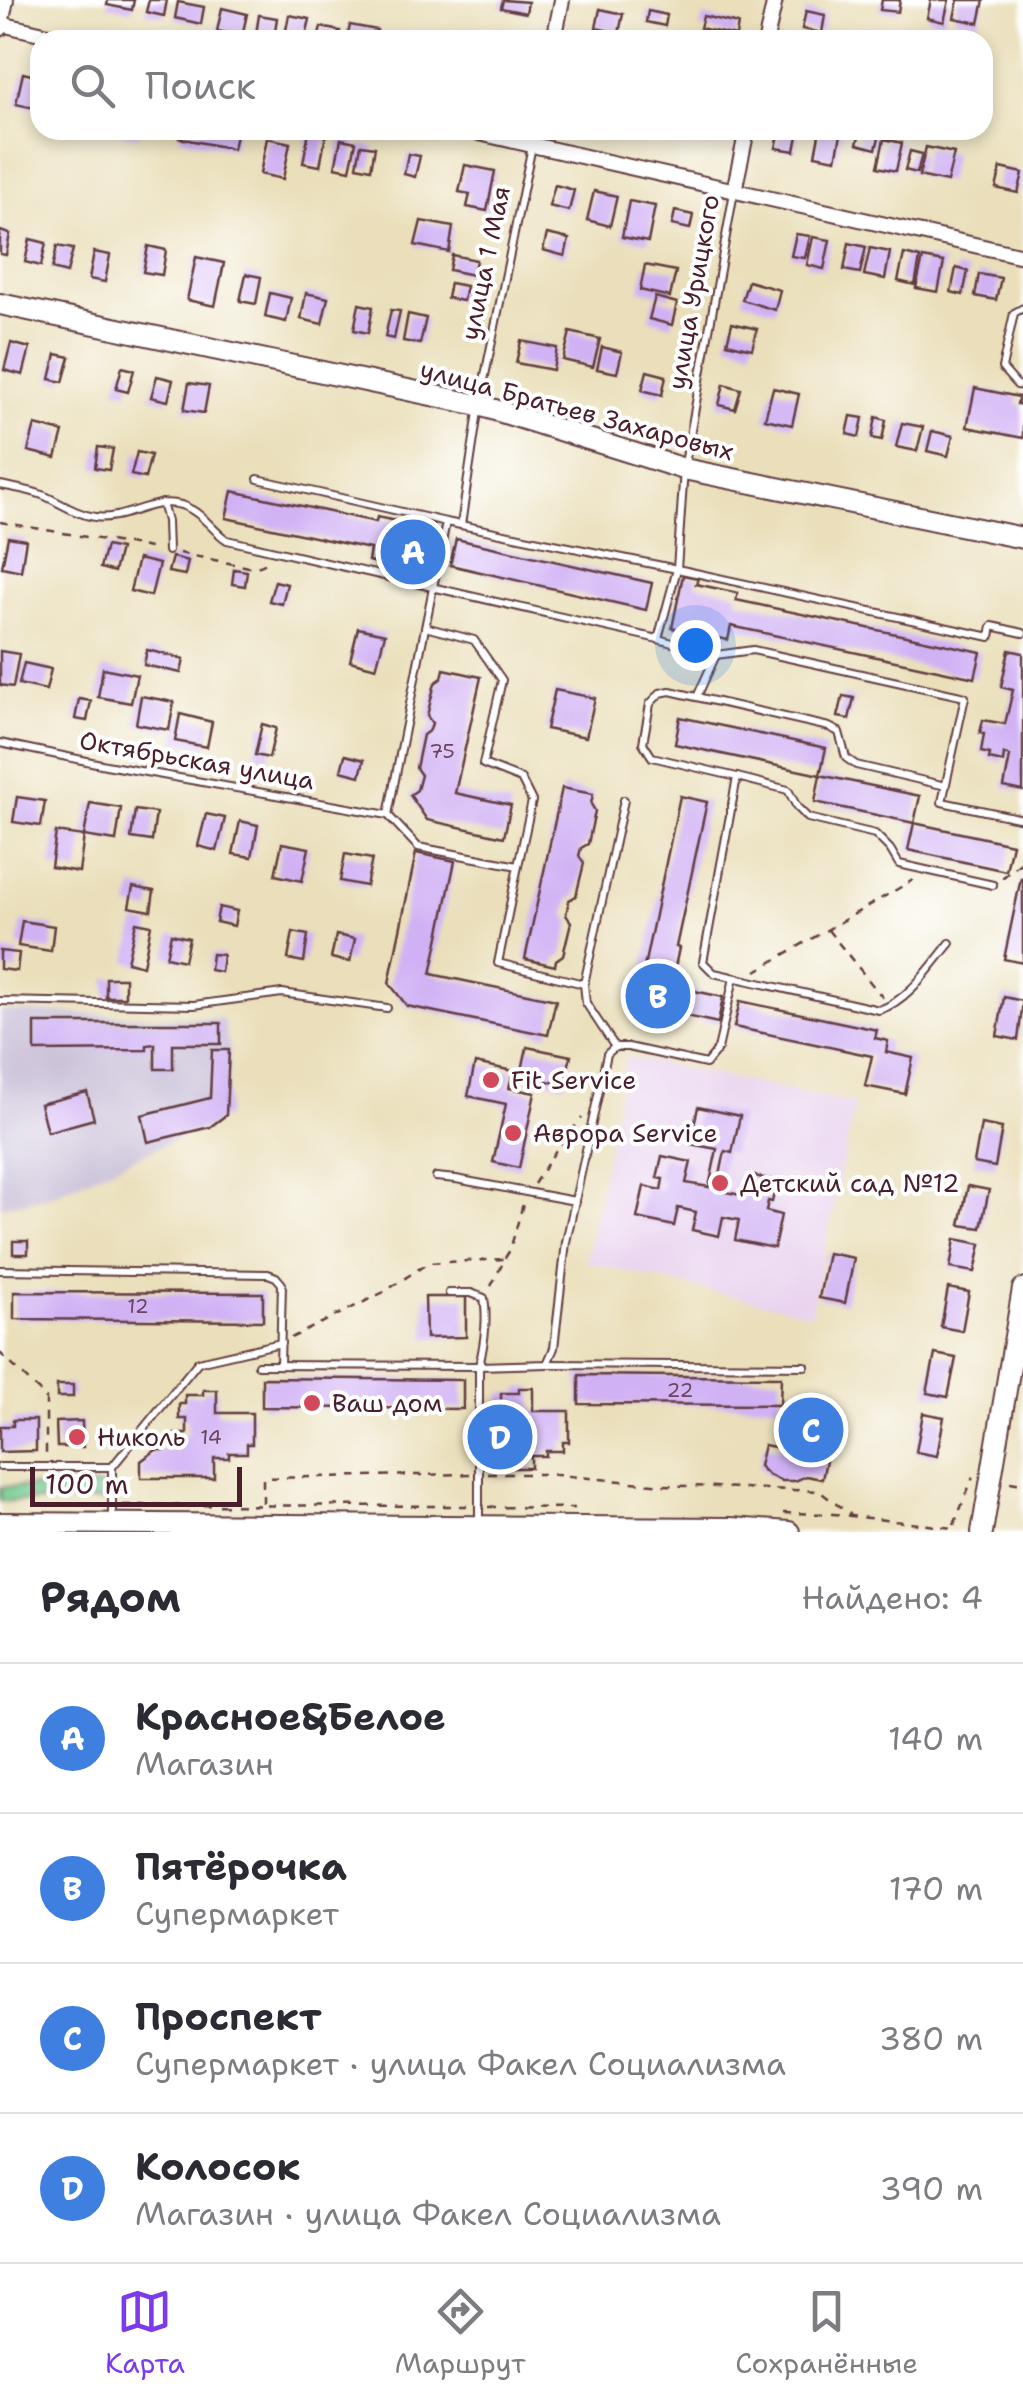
<!DOCTYPE html>
<html lang="ru">
<meta charset="utf-8">
<style>
body{margin:0;font-family:"Shantell Sans",sans-serif;background:#f2f2f3;color:#2b2b33}
.scale{position:absolute;left:30px;bottom:25px;width:212px;box-sizing:border-box;padding-left:10px;border:5px solid #4a1f2b;border-top:0;font-size:28px;line-height:35px;white-space:nowrap;color:#4a1f2b;-webkit-text-stroke:8px #fff;paint-order:stroke}
.you{position:absolute;left:695px;top:645px;width:35px;height:35px;margin:-25px;border:8px solid #fff;border-radius:50%;background:#1a73e8;box-shadow:0 0 0 15px #1a73e833}
.badge{display:grid;place-items:center;width:65px;height:65px;border-radius:50%;background:#7c3aed;color:#fff;font-size:32px;font-weight:700}
.pin{position:absolute;translate:-50% -50%;border:5px solid #fff;box-shadow:0 2px 10px #0006}
.list{margin:0;padding:0;list-style:none}
h2{display:flex;justify-content:space-between;align-items:center;height:130px;margin:0;padding:0 40px;font-size:42px}
h2 small{font-size:32px;font-weight:400;color:#7c7c81}
.list li{display:grid;grid-template-columns:65px 1fr auto;gap:30px;align-items:center;box-sizing:border-box;height:150px;padding:0 40px;border-top:2px solid #e1e1e2}
.list b{display:block;font-size:38px;white-space:nowrap}
.list p{margin:0;font-size:32px;white-space:nowrap;color:#7c7c81}
.list em{font-size:32px;font-style:normal;color:#7c7c81}
.icon{flex:none;width:55px;height:55px;fill:none;stroke:currentColor;stroke-width:2;stroke-linecap:round;stroke-linejoin:round}
.map{position:relative;flex:none;width:1023px;height:1532px;overflow:hidden}
.search{position:absolute;background:#fff;box-shadow:0 5px 15px #0003;left:30px;right:30px;top:30px;height:110px;display:flex;align-items:center;gap:25px;box-sizing:border-box;padding:0 35px;border-radius:30px;color:#7c7c81;font-size:38px}
.sheet{height:730px;background:#fff}
nav{display:flex;justify-content:space-around;align-items:center;box-sizing:border-box;height:140px;border-top:2px solid #e1e1e2;background:#fff;font-size:28px;color:#7c7c81}
nav a{display:grid;justify-items:center;gap:5px}
nav .on{color:#7c3aed}
.map>svg:first-child{display:block}
</style>
<div class="map">
<svg width="1023" height="1532" viewBox="0 0 1023 1532">
<rect width="100%" height="100%" fill="#fff"/>
<filter id="ink" filterUnits="userSpaceOnUse"><feTurbulence type="fractalNoise" baseFrequency=".01" numOctaves="2"/><feDisplacementMap in="SourceGraphic" scale="20" xChannelSelector="R" yChannelSelector="G"/><feConvolveMatrix kernelMatrix="1 2 1 2 8 2 1 2 1" color-interpolation-filters="sRGB"/></filter>
<filter id="wash" filterUnits="userSpaceOnUse"><feTurbulence type="fractalNoise" baseFrequency=".0048" numOctaves="4" result="noise"/><feDisplacementMap in="SourceGraphic" scale="40" xChannelSelector="R" yChannelSelector="G"/><feGaussianBlur stdDeviation="2.25" result="paint"/><feColorMatrix in="noise" values="0 0 0 0 0 0 0 0 0 0 0 0 0 0 0 0 0 1.4 0 .05"/><feComposite in="paint" operator="in"/></filter>
<g filter="url(#wash)">
<rect width="100%" height="100%" fill="#eadfba"/>
<polygon fill="#e8d2ee" points="626,1057 855,1104 811,1314 586,1262"/>
<polygon fill="#c9bfd7" points="0,1011 223,1019 230,1050 227,1116 50,1196 0,1207"/>
<polygon fill="#74cc92" stroke="#5f765e" stroke-width="2.5" points="102,1486 102,1501 0,1501 0,1487"/>
<g id="blocks">
<g fill="#d0b1f4">
<polygon points="108,0 134,0 132,10 107,5"/>
<polygon points="149,0 167,0 164,16 146,12"/>
<polygon points="503,0 528,2 526,13 501,8"/>
<polygon points="882,0 900,0 898,12 880,10"/>
<polygon points="931,0 949,0 944,22 927,18"/>
<polygon points="958,0 984,0 979,23 954,18"/>
<polygon points="178,2 204,7 201,24 175,18"/>
<polygon points="222,8 247,14 242,36 217,31"/>
<polygon points="600,9 623,14 619,33 596,28"/>
<polygon points="648,11 667,15 665,26 646,22"/>
<polygon points="806,11 825,15 822,33 802,29"/>
<polygon points="259,15 277,18 274,37 256,34"/>
<polygon points="289,15 310,19 305,40 284,40"/>
<polygon points="703,16 738,24 736,36 700,28"/>
<polygon points="350,25 377,30 375,40 347,40"/>
<polygon points="321,27 340,31 338,40 318,40"/>
<polygon points="23,73 40,77 40,109 16,104"/>
<polygon points="112,130 139,130 138,137"/>
<polygon points="181,130 237,130 233,149 179,138"/>
<polygon points="780,130 799,130 795,151 776,148"/>
<polygon points="820,130 842,130 836,159 815,155"/>
<polygon points="861,130 881,130 876,149 857,144"/>
<polygon points="309,131 326,135 320,166 303,163"/>
<polygon points="267,138 290,143 283,179 260,174"/>
<polygon points="341,139 356,142 350,170 335,167"/>
<polygon points="884,139 902,143 896,171 878,167"/>
<polygon points="361,145 375,147 371,169 357,166"/>
<polygon points="926,147 954,153 947,182 919,176"/>
<polygon points="910,151 922,154 917,173 905,170"/>
<polygon points="408,154 420,156 415,177 404,174"/>
<polygon points="465,165 495,171 487,211 467,207 470,194 459,192"/>
<polygon points="1001,168 1023,173 1018,193 996,188"/>
<polygon points="555,185 574,190 569,211 549,206"/>
<polygon points="594,191 617,196 610,226 587,220"/>
<polygon points="629,201 655,206 648,242 622,237"/>
<polygon points="675,211 693,215 690,229 672,225"/>
<polygon points="421,221 453,227 449,252 415,245"/>
<polygon points="0,231 10,234 6,255 0,254"/>
<polygon points="547,234 569,239 565,256 543,250"/>
<polygon points="796,234 810,236 805,258 791,256"/>
<polygon points="813,237 830,240 824,269 807,265"/>
<polygon points="30,239 46,243 41,266 25,262"/>
<polygon points="849,243 866,247 860,273 844,270"/>
<polygon points="57,246 73,249 67,273 52,269"/>
<polygon points="148,246 166,250 162,275 143,272"/>
<polygon points="870,248 890,252 885,279 864,275"/>
<polygon points="94,252 110,255 105,282 89,279"/>
<polygon points="904,254 920,258 915,285 898,281"/>
<polygon points="452,255 476,260 473,275 449,270"/>
<polygon points="196,257 224,263 215,306 187,300"/>
<polygon points="923,258 944,262 938,292 916,288"/>
<polygon points="645,265 676,271 670,297 640,290"/>
<polygon points="956,268 968,271 963,295 951,292"/>
<polygon points="246,274 261,277 256,304 240,301"/>
<polygon points="979,274 1001,278 996,300 975,296"/>
<polygon points="748,281 780,290 775,310 742,300"/>
<polygon points="450,283 466,286 463,301 447,298"/>
<polygon points="270,293 291,298 286,322 265,317"/>
<polygon points="306,293 328,298 322,324 301,319"/>
<polygon points="655,297 677,303 672,325 649,319"/>
<polygon points="359,304 373,307 368,333 354,330"/>
<polygon points="391,310 400,311 394,339 385,337"/>
<polygon points="408,314 426,318 420,344 403,341"/>
<polygon points="732,323 757,329 752,349 727,343"/>
<polygon points="570,332 600,339 593,367 563,360"/>
<polygon points="521,341 557,348 553,370 516,363"/>
<polygon points="11,343 30,348 23,375 4,370"/>
<polygon points="602,347 622,352 617,373 597,369"/>
<polygon points="56,354 70,357 63,382 50,379"/>
<polygon points="122,367 134,370 128,392 116,389"/>
<polygon points="647,371 666,376 662,395 642,390"/>
<polygon points="157,376 173,380 168,401 151,397"/>
<polygon points="189,383 209,386 204,413 184,410"/>
<polygon points="724,384 741,389 735,409 719,405"/>
<polygon points="773,388 799,394 792,425 765,419"/>
<polygon points="975,388 1019,397 1017,404 1023,405 1023,438 967,427"/>
<polygon points="851,416 863,418 859,437 847,434"/>
<polygon points="876,417 886,420 882,440 872,438"/>
<polygon points="902,423 923,427 917,451 896,447"/>
<polygon points="35,425 63,432 56,458 28,451"/>
<polygon points="932,431 953,436 948,456 927,451"/>
<polygon points="98,447 113,449 109,470 95,468"/>
<polygon points="137,452 151,455 145,478 131,475"/>
<polygon points="232,491 376,522 377,517 415,525 416,520 433,524 425,561 398,555 396,567 368,561 370,549 226,518"/>
<polygon points="8,537 26,540 21,571 2,567"/>
<polygon points="456,539 652,583 646,610 450,565"/>
<polygon points="106,546 120,549 114,572 100,568"/>
<polygon points="172,557 188,561 185,575 168,572"/>
<polygon points="138,559 159,564 151,596 130,591"/>
<polygon points="234,569 247,571 245,586 232,584"/>
<polygon points="683,575 698,578 696,584 738,593 736,600 981,652 975,678 731,626 728,640 672,628"/>
<polygon points="275,581 287,584 282,604 269,601"/>
<polygon points="358,628 385,634 376,668 350,661"/>
<polygon points="147,650 184,659 181,673 144,665"/>
<polygon points="1009,650 1023,653 1023,791 1004,787 1010,756 1004,754 1003,762 989,759 990,754 981,752 984,734 980,733 983,720 1005,724 1013,690 1001,687"/>
<polygon points="0,651 19,654 13,687 0,685"/>
<polygon points="24,663 51,669 46,690 19,684"/>
<polygon points="103,668 137,675 131,703 98,697"/>
<polygon points="444,669 481,677 455,793 511,805 504,837 427,820 410,795 417,790 421,775 416,768 423,735 430,730 432,723 427,716 435,683 442,678"/>
<polygon points="555,690 595,698 586,737 546,729"/>
<polygon points="141,696 174,702 169,730 136,724"/>
<polygon points="843,696 854,698 849,719 838,717"/>
<polygon points="79,699 91,701 87,721 75,719"/>
<polygon points="180,714 212,722 207,747 175,741"/>
<polygon points="680,717 826,748 820,775 920,796 914,823 815,802 820,775 675,744"/>
<polygon points="262,724 276,728 269,758 255,755"/>
<polygon points="345,755 364,760 360,776 341,771"/>
<polygon points="562,788 593,794 591,804 595,811 588,844 581,848 579,856 584,863 576,896 569,900 566,915 571,922 563,955 556,960 555,966 525,959"/>
<polygon points="680,796 707,802 676,947 679,948 671,986 723,997 718,1023 636,1005"/>
<polygon points="17,797 45,801 41,826 13,822"/>
<polygon points="90,803 121,808 116,841 84,836"/>
<polygon points="135,810 156,813 152,841 131,838"/>
<polygon points="206,814 225,818 217,851 198,846"/>
<polygon points="240,821 258,825 252,857 233,854"/>
<polygon points="914,823 1012,844 1006,871 908,850"/>
<polygon points="56,832 84,836 79,872 51,867"/>
<polygon points="282,843 309,848 302,881 275,875"/>
<polygon points="416,853 455,861 431,974 556,1000 548,1035 407,1006 389,983"/>
<polygon points="345,854 372,859 366,886 340,881"/>
<polygon points="1021,878 1023,878 1023,963 1004,959"/>
<polygon points="133,887 154,891 151,911 129,907"/>
<polygon points="219,907 237,911 234,926 216,922"/>
<polygon points="22,921 54,926 51,951 18,946"/>
<polygon points="136,922 151,925 143,966 127,962"/>
<polygon points="293,932 308,935 304,962 288,959"/>
<polygon points="171,934 189,938 184,961 166,957"/>
<polygon points="336,935 355,939 350,962 331,958"/>
<polygon points="0,951 19,953 17,971 0,969"/>
<polygon points="212,954 223,955 221,972 210,970"/>
<rect x="106" y="978" width="19" height="19"/>
<polygon points="1004,997 1023,1001 1018,1040 997,1036"/>
<polygon points="740,1001 877,1030 875,1038 888,1041 886,1052 913,1058 905,1094 865,1086 872,1056 734,1027"/>
<polygon points="35,1023 221,1023 221,1044 173,1044 173,1069 155,1069 155,1044 147,1045 147,1050 35,1051"/>
<polygon points="527,1047 571,1056 564,1085 521,1075"/>
<polygon points="212,1050 229,1050 226,1115 210,1127 148,1142 142,1115 210,1098"/>
<polygon points="475,1063 513,1071 509,1088 535,1093 519,1168 493,1162 506,1104 468,1096"/>
<polygon points="87,1092 94,1119 47,1132 40,1104"/>
<polygon points="698,1107 740,1116 732,1153 725,1151 717,1190 745,1196 750,1175 777,1181 772,1202 768,1201 766,1211 781,1215 774,1248 735,1240 739,1220 723,1217 719,1236 692,1230 696,1212 678,1208 674,1226 637,1218 644,1186 661,1190 663,1179 657,1178 662,1156 691,1162 686,1183 709,1187 717,1149 690,1144"/>
<polygon points="981,1124 1002,1128 995,1167 974,1163"/>
<polygon points="968,1186 989,1190 981,1228 960,1225"/>
<polygon points="955,1239 981,1244 975,1272 950,1268"/>
<rect x="13" y="1241" width="15" height="13"/>
<polygon points="828,1253 854,1258 845,1303 819,1298"/>
<polygon points="948,1288 969,1292 962,1331 941,1327"/>
<polygon points="14,1292 263,1293 263,1321 14,1319"/>
<polygon points="425,1297 466,1297 466,1337 426,1338"/>
<polygon points="935,1354 956,1358 948,1397 927,1393"/>
<polygon points="579,1375 781,1377 780,1405 579,1404"/>
<polygon points="262,1378 463,1380 463,1409 262,1407"/>
<rect x="57" y="1385" width="16" height="12"/>
<polygon points="519,1388 533,1388 533,1411 569,1411 569,1442 563,1442 563,1451 546,1451 546,1456 531,1456 531,1468 491,1468 491,1430 503,1430 503,1417 496,1417 496,1402 501,1402 501,1393 519,1393"/>
<polygon points="203,1390 217,1390 217,1413 252,1413 252,1444 247,1444 247,1453 229,1453 229,1458 214,1458 214,1478 141,1478 141,1461 156,1450 164,1450 164,1440 175,1434 187,1434 187,1419 179,1419 179,1404 185,1404 185,1395 203,1395"/>
<polygon points="794,1407 836,1415 822,1479 806,1476 795,1481 782,1481 768,1475 759,1466 764,1445 785,1449"/>
<polygon points="923,1413 944,1417 937,1456 916,1452"/>
<polygon points="13,1420 36,1420 36,1451 0,1452 0,1426 13,1426"/>
<polygon points="82,1421 83,1447 57,1447 56,1422"/>
</g>
</g>
</g>
<g filter="url(#ink)">
<use href="#blocks" fill-opacity="0" stroke="#623c40" stroke-width="2.5"/>
<g fill="none" stroke-linecap="round" stroke-linejoin="round">
<defs>
<g id="lane">
<polyline points="1023,308 1014,313 1002,368 1017,385 1023,386"/>
<polyline points="258,479 446,522 388,815"/>
<path d="M0,485C15,488 31,490 45,496C62,504 76,514 95,517C128,522 159,490 192,510C205,517 214,532 227,540L658,639L716,655L753,650L965,697L942,802L1023,819"/>
<polyline points="162,503 167,521 168,551"/>
<polyline points="446,522 677,569 990,637 992,626 1023,633"/>
<polyline points="461,525 479,405 532,146"/>
<polyline points="658,639 677,569 684,469 734,192"/>
<polyline points="697,697 716,655"/>
<polyline points="0,743 106,765 388,815"/>
<polyline points="737,777 788,790 797,807 808,818 875,834 890,849 899,864 993,885"/>
<path d="M946,786L856,765L846,758L839,732L829,727L670,691L660,693L650,704L643,743L652,757L737,777L703,962L714,973L879,1010C908,1001 931,966 950,943"/>
<polyline points="388,815 418,847 518,866 532,801 521,779 483,764 502,680 474,640 425,627"/>
<polyline points="518,866 498,963 584,984 624,800"/>
<polyline points="584,984 586,1003 615,1047"/>
<polyline points="0,1001 194,1005 282,993 387,1008"/>
<polyline points="436,1177 456,1179 575,1201"/>
<polyline points="0,1270 268,1274 276,1277 282,1284 280,1365"/>
<polyline points="547,1364 805,1366"/>
<path d="M258,1365L479,1366C484,1345 488,1320 484,1298L471,1293H449"/>
<polyline points="0,1467 112,1467"/>
<polyline points="112,1521 112,1467 198,1362 281,1343"/>
<polyline points="479,1525 479,1366 547,1364 554,1348 566,1242 607,1054 615,1047 628,1047 706,1064 718,1049 734,978"/>
</g>
<g id="street">
<polyline points="1,24 70,40"/>
<polyline points="0,29 6,0"/>
<polyline points="554,40 562,0"/>
<polyline points="766,40 775,0"/>
<polyline points="466,130 1023,256"/>
<polyline points="734,191 747,130"/>
</g>
<g id="secondary">
<polyline points="0,304 479,405 684,469 1023,538"/>
<polyline points="0,1523 731,1528 789,1532"/>
<polyline points="982,1532 1023,1289"/>
</g>
</defs>
<use href="#lane" stroke="#623c40" stroke-width="10"/>
<use href="#street" stroke="#623c40" stroke-width="18"/>
<use href="#secondary" stroke="#623c40" stroke-width="24"/>
<g stroke="#623c40" stroke-width="2.5" stroke-dasharray="8 8" stroke-linecap="butt">
<polyline points="0,522 156,549"/>
<polyline points="179,553 249,567 260,566 268,562"/>
<polyline points="1002,878 1023,861"/>
<polyline points="828,930 883,998"/>
<polyline points="756,971 913,880"/>
<polyline points="534,1184 558,1147 582,1118"/>
<polyline points="505,1258 510,1250 523,1204"/>
<polyline points="291,1338 384,1292 428,1263 505,1259 489,1290"/>
<polyline points="0,1353 46,1398 46,1457"/>
<polyline points="488,1474 547,1474 663,1485 819,1491 851,1515"/>
<polyline points="1010,1482 1023,1484"/>
<polyline points="263,1503 263,1478 470,1474"/>
<polyline points="123,1505 470,1506"/>
<polyline points="488,1507 575,1508"/>
<polyline points="783,1513 834,1514 953,1528 952,1532"/>
<polyline points="954,1525 973,1477"/>
</g>
<use href="#lane" stroke="#fff" stroke-width="6"/>
<use href="#street" stroke="#fff" stroke-width="14"/>
<use href="#secondary" stroke="#fff" stroke-width="20"/>
</g>
</g>
<g fill="#d1495b" stroke="#fff" stroke-width="4">
<circle cx="491" cy="1080" r="10"/>
<circle cx="513" cy="1133" r="10"/>
<circle cx="720" cy="1183" r="10"/>
<circle cx="312" cy="1403" r="10"/>
<circle cx="77" cy="1437" r="10"/>
</g>
<g text-anchor="middle" stroke-width="8" stroke-linejoin="round" paint-order="stroke">
<g font-size="20" fill="#6c445d">
<text x="442" y="758">75</text>
<text x="138" y="1313">12</text>
<text x="680" y="1397">22</text>
<text x="211" y="1444">14</text>
</g>
<g font-size="25" fill="#4a1f2b" stroke="#fff">
<text transform="translate(485 263) rotate(-78)" y="9">улица 1 Мая</text>
<text transform="translate(693 292) rotate(-80)" y="9">улица Урицкого</text>
<text transform="translate(577 410) rotate(15)" y="9">улица Братьев Захаровых</text>
<text transform="translate(197 760) rotate(10)" y="9">Октябрьская улица</text>
</g>
<g font-size="25" fill="#4a1f2b" stroke="#fff" text-anchor="start">
<text x="511" y="1089">Fit Service</text>
<text x="533" y="1142">Аврора Service</text>
<text x="740" y="1192">Детский сад №12</text>
<text x="332" y="1412">Ваш дом</text>
<text x="97" y="1446">Николь</text>
</g>
</g>
</svg>
<div class="scale">100 m</div>
<div class="you"></div>
<div class="pin badge" style="left:413px;top:552px;background:#3f7fe0">A</div>
<div class="pin badge" style="left:658px;top:996px;background:#3f7fe0">B</div>
<div class="pin badge" style="left:811px;top:1430px;background:#3f7fe0">C</div>
<div class="pin badge" style="left:500px;top:1437px;background:#3f7fe0">D</div>
<div class="search"><svg class="icon" aria-label="search" viewBox="0 0 24 24"><circle cx="10" cy="10" r="6"/><path d="M15 15l6 6"/></svg>Поиск</div>
</div>
<section class="sheet">
<h2>Рядом<small>Найдено: 4</small></h2>
<ul class="list">
<li><span class="badge" style="background:#3f7fe0">A</span><div><b>Красное&amp;Белое</b><p>Магазин</p></div><em>140 m</em></li>
<li><span class="badge" style="background:#3f7fe0">B</span><div><b>Пятёрочка</b><p>Супермаркет</p></div><em>170 m</em></li>
<li><span class="badge" style="background:#3f7fe0">C</span><div><b>Проспект</b><p>Супермаркет · улица Факел Социализма</p></div><em>380 m</em></li>
<li><span class="badge" style="background:#3f7fe0">D</span><div><b>Колосок</b><p>Магазин · улица Факел Социализма</p></div><em>390 m</em></li>
</ul>
</section>
<nav>
<a class="on"><svg class="icon" aria-label="map" viewBox="0 0 24 24"><path d="M3 6l6-2 6 2 6-2v14l-6 2-6-2-6 2zM9 4v14M15 6v14"/></svg>Карта</a>
<a><svg class="icon" aria-label="directions" viewBox="0 0 24 24"><path d="M12 3l9 9-9 9-9-9zM9 14v-3h6M13 9l2 2-2 2"/></svg>Маршрут</a>
<a><svg class="icon" aria-label="saved" viewBox="0 0 24 24"><path d="M7 4h10v16l-5-4-5 4z"/></svg>Сохранённые</a>
</nav>
